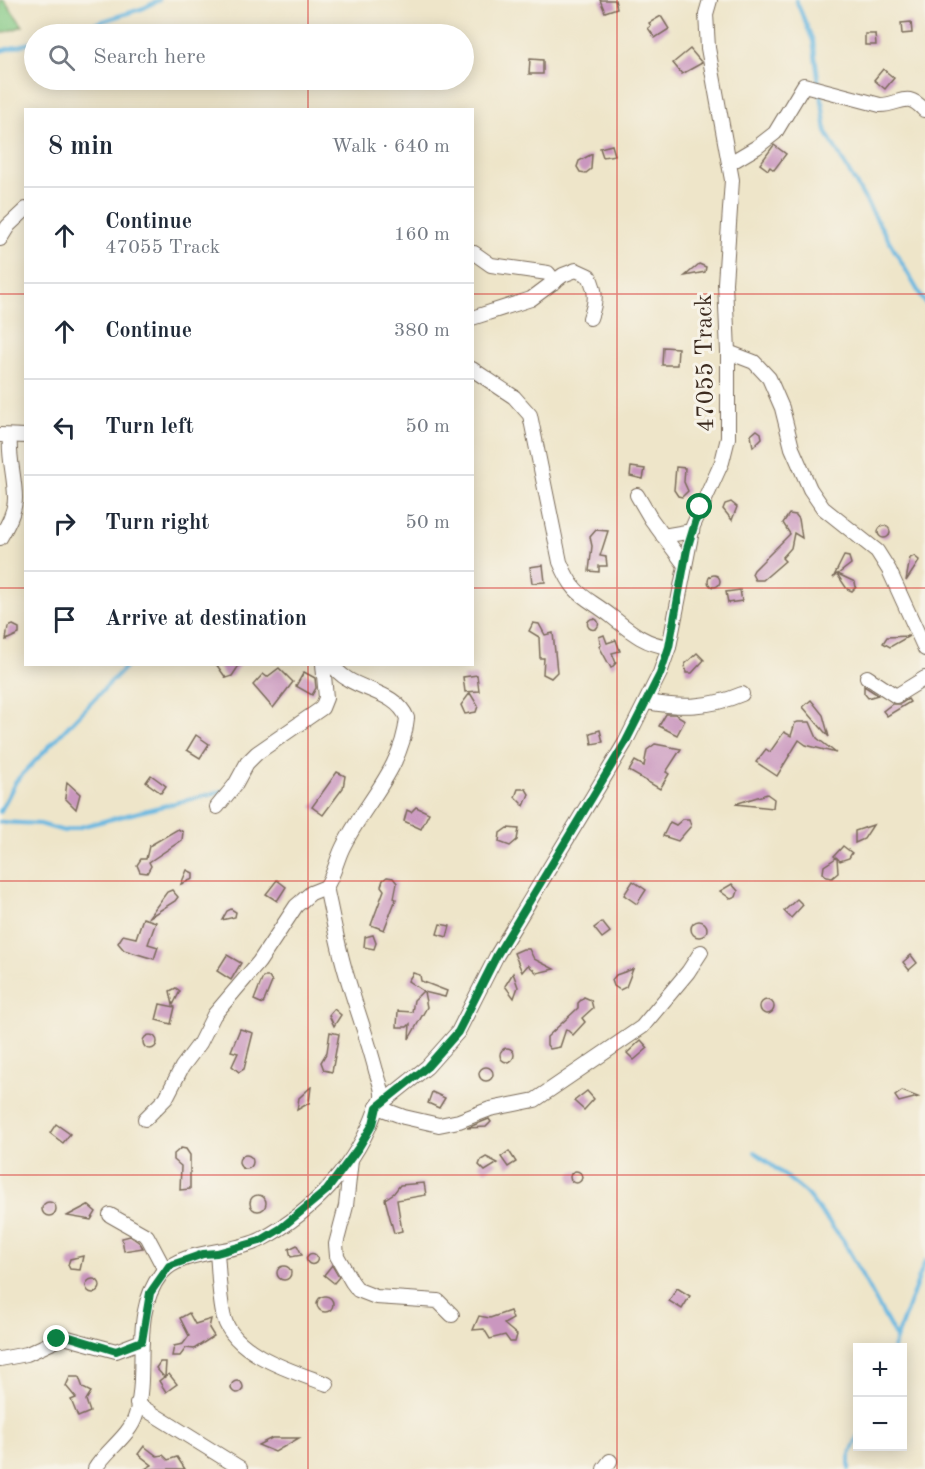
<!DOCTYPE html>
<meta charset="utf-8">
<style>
body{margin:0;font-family:"Old Standard TT",serif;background:#f2f2f3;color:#1f2937}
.controls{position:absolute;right:18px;bottom:18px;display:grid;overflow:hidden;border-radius:0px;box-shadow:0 3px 15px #0003}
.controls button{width:54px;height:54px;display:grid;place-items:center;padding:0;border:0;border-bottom:2px solid #e0e1e3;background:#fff;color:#1f2937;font:30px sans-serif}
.stop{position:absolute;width:18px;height:18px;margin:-14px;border:4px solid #0b8043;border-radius:50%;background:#fff}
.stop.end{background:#0b8043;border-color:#fff;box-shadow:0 2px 6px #0008}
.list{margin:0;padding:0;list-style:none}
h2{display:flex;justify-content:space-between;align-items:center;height:78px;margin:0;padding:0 24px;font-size:26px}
h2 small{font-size:20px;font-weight:400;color:#747a83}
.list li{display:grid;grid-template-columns:39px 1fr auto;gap:18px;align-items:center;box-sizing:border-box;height:96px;padding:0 24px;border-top:2px solid #e0e1e3}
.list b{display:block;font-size:22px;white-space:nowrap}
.list p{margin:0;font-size:20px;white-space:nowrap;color:#747a83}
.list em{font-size:20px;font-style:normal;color:#747a83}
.icon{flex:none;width:33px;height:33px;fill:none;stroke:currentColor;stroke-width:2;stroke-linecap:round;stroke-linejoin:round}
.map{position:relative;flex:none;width:925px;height:1469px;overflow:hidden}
.search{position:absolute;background:#fff;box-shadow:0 3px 15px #0003;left:24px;top:24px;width:450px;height:66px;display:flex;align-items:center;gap:15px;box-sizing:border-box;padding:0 21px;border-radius:33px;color:#747a83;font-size:22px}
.panel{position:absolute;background:#fff;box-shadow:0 3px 15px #0003;left:24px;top:108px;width:450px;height:558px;border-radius:0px}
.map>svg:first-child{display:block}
</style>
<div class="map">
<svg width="925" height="1469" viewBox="0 0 925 1469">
<rect width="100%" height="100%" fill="#f7f3e8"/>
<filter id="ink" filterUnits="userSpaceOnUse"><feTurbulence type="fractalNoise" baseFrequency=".0167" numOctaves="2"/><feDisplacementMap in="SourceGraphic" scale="12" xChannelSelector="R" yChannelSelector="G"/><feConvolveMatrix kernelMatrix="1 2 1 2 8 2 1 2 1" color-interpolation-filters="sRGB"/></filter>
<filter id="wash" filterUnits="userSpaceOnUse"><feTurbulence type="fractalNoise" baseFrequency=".008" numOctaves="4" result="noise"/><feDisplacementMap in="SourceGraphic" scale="24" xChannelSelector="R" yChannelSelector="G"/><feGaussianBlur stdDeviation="1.35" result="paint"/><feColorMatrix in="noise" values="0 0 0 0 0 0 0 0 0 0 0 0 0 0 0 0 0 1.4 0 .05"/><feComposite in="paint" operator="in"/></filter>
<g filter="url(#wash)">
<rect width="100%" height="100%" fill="#eee5c9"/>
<polygon fill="#83c984" stroke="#5f7a51" stroke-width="1.5" points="0,0 4,0 23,26 0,34"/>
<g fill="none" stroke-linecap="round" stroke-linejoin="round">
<g stroke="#66b7e1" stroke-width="4">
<polyline points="796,0 813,41 819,85"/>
<polyline points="62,34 144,8 159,0"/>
<polyline points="0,51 34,42"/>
<polyline points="821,93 826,132 925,303"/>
<polyline points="0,812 16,781 128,664"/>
<polyline points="0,822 40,824 64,831 223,791"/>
<polyline points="755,1152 805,1192 843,1240 896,1338"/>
<polyline points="893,1348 925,1261"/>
<polyline points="849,1469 849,1457 858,1436"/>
</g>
</g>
<g id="blocks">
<g fill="#ca97bf">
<polygon points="600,0 615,0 617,8 605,12"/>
<polygon points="661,16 669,29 655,38 648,28 651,26 649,23"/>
<polygon points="911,22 912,33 902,34 901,23"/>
<polygon points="865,34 875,34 876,45 865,45"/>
<polygon points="690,49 702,63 682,74 673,63"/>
<polygon points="530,59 543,60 543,74 529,74"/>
<polygon points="883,69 894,78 885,89 874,80"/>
<polygon points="612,145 615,155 603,157 600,148"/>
<polygon points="774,145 786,154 774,170 770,167 768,170 760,164"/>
<polygon points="592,154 591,169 586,173 580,172 577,167 579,161"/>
<polygon points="699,264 706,267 705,272 685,276"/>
<polygon points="663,347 678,348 677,365 662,365"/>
<polygon points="757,430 761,433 762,438 753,447 751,435"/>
<polygon points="631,467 645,469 643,479 630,476"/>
<polygon points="676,467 685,468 684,482 688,491 682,497 678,496 674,490"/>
<polygon points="731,502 737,507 732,520 723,509 725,504"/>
<polygon points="789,514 796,515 799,519 802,538 794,533 791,548 782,558 785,561 763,580 755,580 752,574 754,570 790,534 783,523"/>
<circle cx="884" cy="532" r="6"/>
<polygon points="596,530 608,531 600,556 606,557 607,566 599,566 599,572 589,571 592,546 590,537"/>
<polygon points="844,556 849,557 851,564 838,574 855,582 856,587 852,591 847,589 837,574 833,578"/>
<polygon points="914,556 919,560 918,563 906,581 910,558"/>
<polygon points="543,565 545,582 532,583 530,567"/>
<circle cx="714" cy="581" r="6"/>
<polygon points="740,590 742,601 728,603 726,592"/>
<circle cx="593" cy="624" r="5.5"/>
<polygon points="533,623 539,624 545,635 553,633 557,672 551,678 543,674 544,658 540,658 539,637 529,631"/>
<polygon points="13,625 19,628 19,634 6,640 8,627"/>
<polygon points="604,635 607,643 616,640 620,651 612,653 616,663 611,668 599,646 601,645 599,637"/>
<polygon points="909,636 890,647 883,643 887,637"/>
<polygon points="697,653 704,660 692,673 686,673 685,664"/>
<polygon points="216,664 240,664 232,676 226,678"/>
<polygon points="279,668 293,682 273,708 253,685 263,674 267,677"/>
<polygon points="304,672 315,678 316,688 312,695 296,686"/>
<polygon points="477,675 479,691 465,692 463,677"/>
<polygon points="864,686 878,695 868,698 864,693"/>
<polygon points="470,693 478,706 476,712 465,714 461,705"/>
<polygon points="908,699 910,702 887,716 883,711 892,704 900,704"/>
<polygon points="811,700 823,715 829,737 803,707"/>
<polygon points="666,714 675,714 685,720 677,735 659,726"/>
<polygon points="798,722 810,722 817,738 836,753 806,745 799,740 777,776 756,762 766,749 770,752 784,732 791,736 795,723"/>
<polygon points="600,730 603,742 592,744 590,733"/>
<polygon points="196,735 209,744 200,758 187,750"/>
<polygon points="655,744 681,749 666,772 669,774 660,789 629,771 635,761 644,766 647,750"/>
<polygon points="337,772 345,776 343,788 323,815 312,807"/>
<polygon points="151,775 166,786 161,793 146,782"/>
<polygon points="67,782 80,794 76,809 65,798"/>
<polygon points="518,789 526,789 529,794 524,806 515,797"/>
<polygon points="767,794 774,799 773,808 735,804"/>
<polygon points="416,807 429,813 421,829 404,821 407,810 411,812"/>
<polygon points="683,819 689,819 691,826 678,841 663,836 670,822 676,825"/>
<polygon points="873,825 864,839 855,843 855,831"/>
<polygon points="507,828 519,829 517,840 510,846 499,842 500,833"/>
<polygon points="178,829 183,832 182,840 149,862 151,866 147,873 140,872 137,865 141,859 146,859 149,846"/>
<polygon points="843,846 852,853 849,858 840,861 837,858 838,873 832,878 827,877 823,873 824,866 836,858 834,856"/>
<polygon points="187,870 193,873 193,879 181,884"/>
<polygon points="387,877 393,878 397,883 394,898 396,899 384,930 371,925 384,890 381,886 383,880"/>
<polygon points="277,880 286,887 277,901 266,894"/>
<polygon points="633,881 646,890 637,904 624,895"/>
<polygon points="732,884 738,891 736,897 731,899 720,891"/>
<polygon points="172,890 178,897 175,901 148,918 167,892"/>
<polygon points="797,899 803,905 791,918 784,911"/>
<polygon points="231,909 236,912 235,917 222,920 227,911"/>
<polygon points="143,918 156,922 148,944 158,947 154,959 124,950 118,943 123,935 136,938"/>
<circle cx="699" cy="929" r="8"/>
<polygon points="602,922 610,932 602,938 594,928"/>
<polygon points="440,924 450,926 447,937 437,934"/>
<polygon points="373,935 376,943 374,949 364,947 365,937"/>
<polygon points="523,949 529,949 534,959 554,969 537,973 528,965 522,972 514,953"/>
<polygon points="227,955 241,963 231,980 217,971"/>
<polygon points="911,955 917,963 909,970 903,962"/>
<polygon points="633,969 626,987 620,990 614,986 612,980 616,975"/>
<polygon points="413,973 420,975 421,981 447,991 445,997 424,992 427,1007 409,1039 410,1024 407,1027 397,1027 398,1011 412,1012 414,1000 423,991 408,981"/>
<polygon points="513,973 518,987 514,998 505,986"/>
<polygon points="263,977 269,977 272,982 263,1004 254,1000"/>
<polygon points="176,988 180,991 173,1005 170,991"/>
<polygon points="584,997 591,1000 593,1008 582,1018 585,1022 573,1035 566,1029 560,1047 550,1049 547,1045 547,1037 578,1008 578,1003"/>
<circle cx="767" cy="1007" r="7"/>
<polygon points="160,1004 175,1007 171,1024 156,1020"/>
<polygon points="334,1009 341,1015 334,1026 329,1015"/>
<polygon points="240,1029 253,1033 244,1069 239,1072 232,1066 238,1053 231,1051"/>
<polygon points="330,1032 339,1034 332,1072 324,1070 321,1062 327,1052"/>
<circle cx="150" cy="1042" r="7"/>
<polygon points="641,1040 648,1048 634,1060 627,1053"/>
<circle cx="507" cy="1055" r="7"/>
<circle cx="486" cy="1074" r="7"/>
<polygon points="311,1087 309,1103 297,1110 299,1098"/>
<polygon points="587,1091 594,1099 584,1110 574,1101"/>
<polygon points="902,1091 918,1097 899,1102 895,1096"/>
<polygon points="432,1092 445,1098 439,1108 428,1103"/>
<polygon points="489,1119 491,1122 486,1127 467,1128"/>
<polygon points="56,1124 70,1134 63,1143 50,1133"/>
<polygon points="181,1148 186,1149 190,1155 190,1189 180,1190 181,1166 174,1160 174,1154"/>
<polygon points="509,1151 516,1162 508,1167 501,1157"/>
<circle cx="246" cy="1162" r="7"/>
<polygon points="486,1157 498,1163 485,1171 479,1165 481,1160"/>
<circle cx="576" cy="1177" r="6"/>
<polygon points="424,1183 426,1195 397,1200 402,1231 394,1233 385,1199 394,1193 400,1185"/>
<circle cx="258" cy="1203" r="8"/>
<circle cx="49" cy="1209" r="7"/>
<polygon points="88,1205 96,1212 91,1220 67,1216"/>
<polygon points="130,1236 140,1243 143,1248 124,1251 122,1238"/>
<polygon points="297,1245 302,1255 291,1257 289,1249"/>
<circle cx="312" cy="1259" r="5.5"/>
<polygon points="83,1256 80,1270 70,1269 68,1265 70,1259"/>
<polygon points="332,1265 339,1277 334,1283 324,1275"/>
<circle cx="284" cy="1273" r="7"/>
<circle cx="93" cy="1286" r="7"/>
<polygon points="677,1288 690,1296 682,1309 669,1301"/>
<circle cx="325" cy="1304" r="8"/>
<polygon points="510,1311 513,1319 504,1324 517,1335 515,1342 510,1342 505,1335 490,1339 484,1329 473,1330 479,1316 490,1318"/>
<polygon points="189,1313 195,1324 211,1319 209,1328 214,1336 194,1349 186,1348 180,1356 172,1356 174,1346 183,1344 189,1336 180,1318"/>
<polygon points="160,1362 166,1362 165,1377 169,1374 177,1384 166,1392 159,1381 164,1377 156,1368"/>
<polygon points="70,1377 79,1377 83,1388 91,1392 86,1400 90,1412 78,1417 71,1400 76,1398 66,1386"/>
<circle cx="237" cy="1387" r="6"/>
<polygon points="272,1438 299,1438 275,1452 258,1445"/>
<polygon points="144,1446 157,1456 163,1455 168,1460 177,1457 185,1469 145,1469 152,1465 138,1454"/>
</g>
</g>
</g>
<g filter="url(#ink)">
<use href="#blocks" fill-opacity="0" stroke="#7a6b5a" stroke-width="1.5"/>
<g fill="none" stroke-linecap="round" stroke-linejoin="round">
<defs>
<g id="street">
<path d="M730,163L757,147L775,133L804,85L880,105C901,105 906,90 924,110"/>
<polyline points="0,239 8,226 26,209"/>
<polyline points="474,253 491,265 548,273 555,282"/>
<path d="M472,318L531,299L563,275L576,270L589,276C597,292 596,302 590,318"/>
<polyline points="728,352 754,362 769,378 782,408 792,448 810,489 823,508 877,551 889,570 925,649"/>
<path d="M472,369L514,397L530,415L560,562C575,598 584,595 611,616C630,631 644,644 669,647"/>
<polyline points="0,435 26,436"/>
<polyline points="637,495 651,519 685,565"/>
<polyline points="663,536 692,531"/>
<path d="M0,538C7,526 15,512 15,498C15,477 8,457 10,436"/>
<polyline points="867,677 896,696 925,678"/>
<path d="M647,702C681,708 709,708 742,694"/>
<polyline points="217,807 235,785 247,763 257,753 322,708 326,698 323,664"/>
<polyline points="377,1107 427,1067 458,1032 497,955 625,743 660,673 669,647 693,526 722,462 728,438 728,352 725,283 732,180 708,48 706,14 710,0"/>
<polyline points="377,1107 404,1117 439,1125 459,1121 490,1109 535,1100 642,1027 688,972 701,952"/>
<polyline points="145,1119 166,1098 182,1067 200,1043 214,1015 259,962 296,906 311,893 326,887"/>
<polyline points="351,1160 346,1206 336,1244 337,1256 352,1282 358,1290 376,1297 438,1301 452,1315"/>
<polyline points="110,1215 147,1236 165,1270"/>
<path d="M217,1253C219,1274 219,1298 224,1318C235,1355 295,1372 327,1384"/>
<polyline points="0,1359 27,1354 64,1337 116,1351 142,1341"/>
<polyline points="137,1404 240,1468"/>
<path d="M95,1469C105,1451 130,1436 136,1415C149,1370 130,1314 161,1274C181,1249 234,1254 262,1239C313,1212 358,1163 376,1109C378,1105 382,1101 382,1097C383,1089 378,1078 376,1071C368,1040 357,1010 348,980C338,949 333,918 326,887C334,875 336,862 342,849C363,804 402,771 407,718C394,687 349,692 332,664"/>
<polyline points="604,1469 610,1461"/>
</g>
</defs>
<use href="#street" stroke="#7a6b5a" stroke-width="16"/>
<use href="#street" stroke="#fff" stroke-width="14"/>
</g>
</g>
<g fill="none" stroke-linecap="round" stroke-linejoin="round" filter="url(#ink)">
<polyline stroke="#0b8043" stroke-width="8" points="57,1339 70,1337 116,1351 142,1341 150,1293 169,1266 203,1254 217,1253 260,1241 280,1229 327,1190 359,1147 373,1124 377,1107 427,1067 458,1032 497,955 625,743 660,674 669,647 687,549 700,507"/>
</g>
<path fill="none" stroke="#d62828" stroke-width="1.5" stroke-opacity="0.55" d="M308,0V34M617,0V1469M308,80V110M0,294H26M472,294H925M0,588H26M472,588H925M308,664V1469M0,881H925M0,1175H925"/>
<g text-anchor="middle" stroke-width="6" stroke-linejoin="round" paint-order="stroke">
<g font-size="24" fill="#3b2a1e" stroke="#f7f3e8">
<text transform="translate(704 363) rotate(-91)" y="8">47055 Track</text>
</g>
</g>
</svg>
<div class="controls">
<button>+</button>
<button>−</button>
</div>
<div class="stop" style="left:700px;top:507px"></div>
<div class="stop end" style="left:57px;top:1339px"></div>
<div class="search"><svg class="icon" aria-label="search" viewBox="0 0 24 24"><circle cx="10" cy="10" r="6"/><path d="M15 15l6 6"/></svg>Search here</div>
<section class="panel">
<h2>8 min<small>Walk · 640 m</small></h2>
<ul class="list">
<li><svg class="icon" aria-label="ahead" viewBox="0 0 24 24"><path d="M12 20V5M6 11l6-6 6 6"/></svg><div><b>Continue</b><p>47055 Track</p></div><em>160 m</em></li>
<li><svg class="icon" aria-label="ahead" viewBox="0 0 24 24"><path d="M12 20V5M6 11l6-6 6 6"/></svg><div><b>Continue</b></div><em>380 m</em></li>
<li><svg class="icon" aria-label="left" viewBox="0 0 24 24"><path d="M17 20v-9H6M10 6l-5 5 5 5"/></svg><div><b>Turn left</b></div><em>50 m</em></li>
<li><svg class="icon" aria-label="right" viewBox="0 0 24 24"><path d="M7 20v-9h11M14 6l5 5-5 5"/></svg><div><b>Turn right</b></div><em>50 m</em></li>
<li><svg class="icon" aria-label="arrive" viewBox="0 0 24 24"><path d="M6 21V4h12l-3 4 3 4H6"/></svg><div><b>Arrive at destination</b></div></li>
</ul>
</section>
</div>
